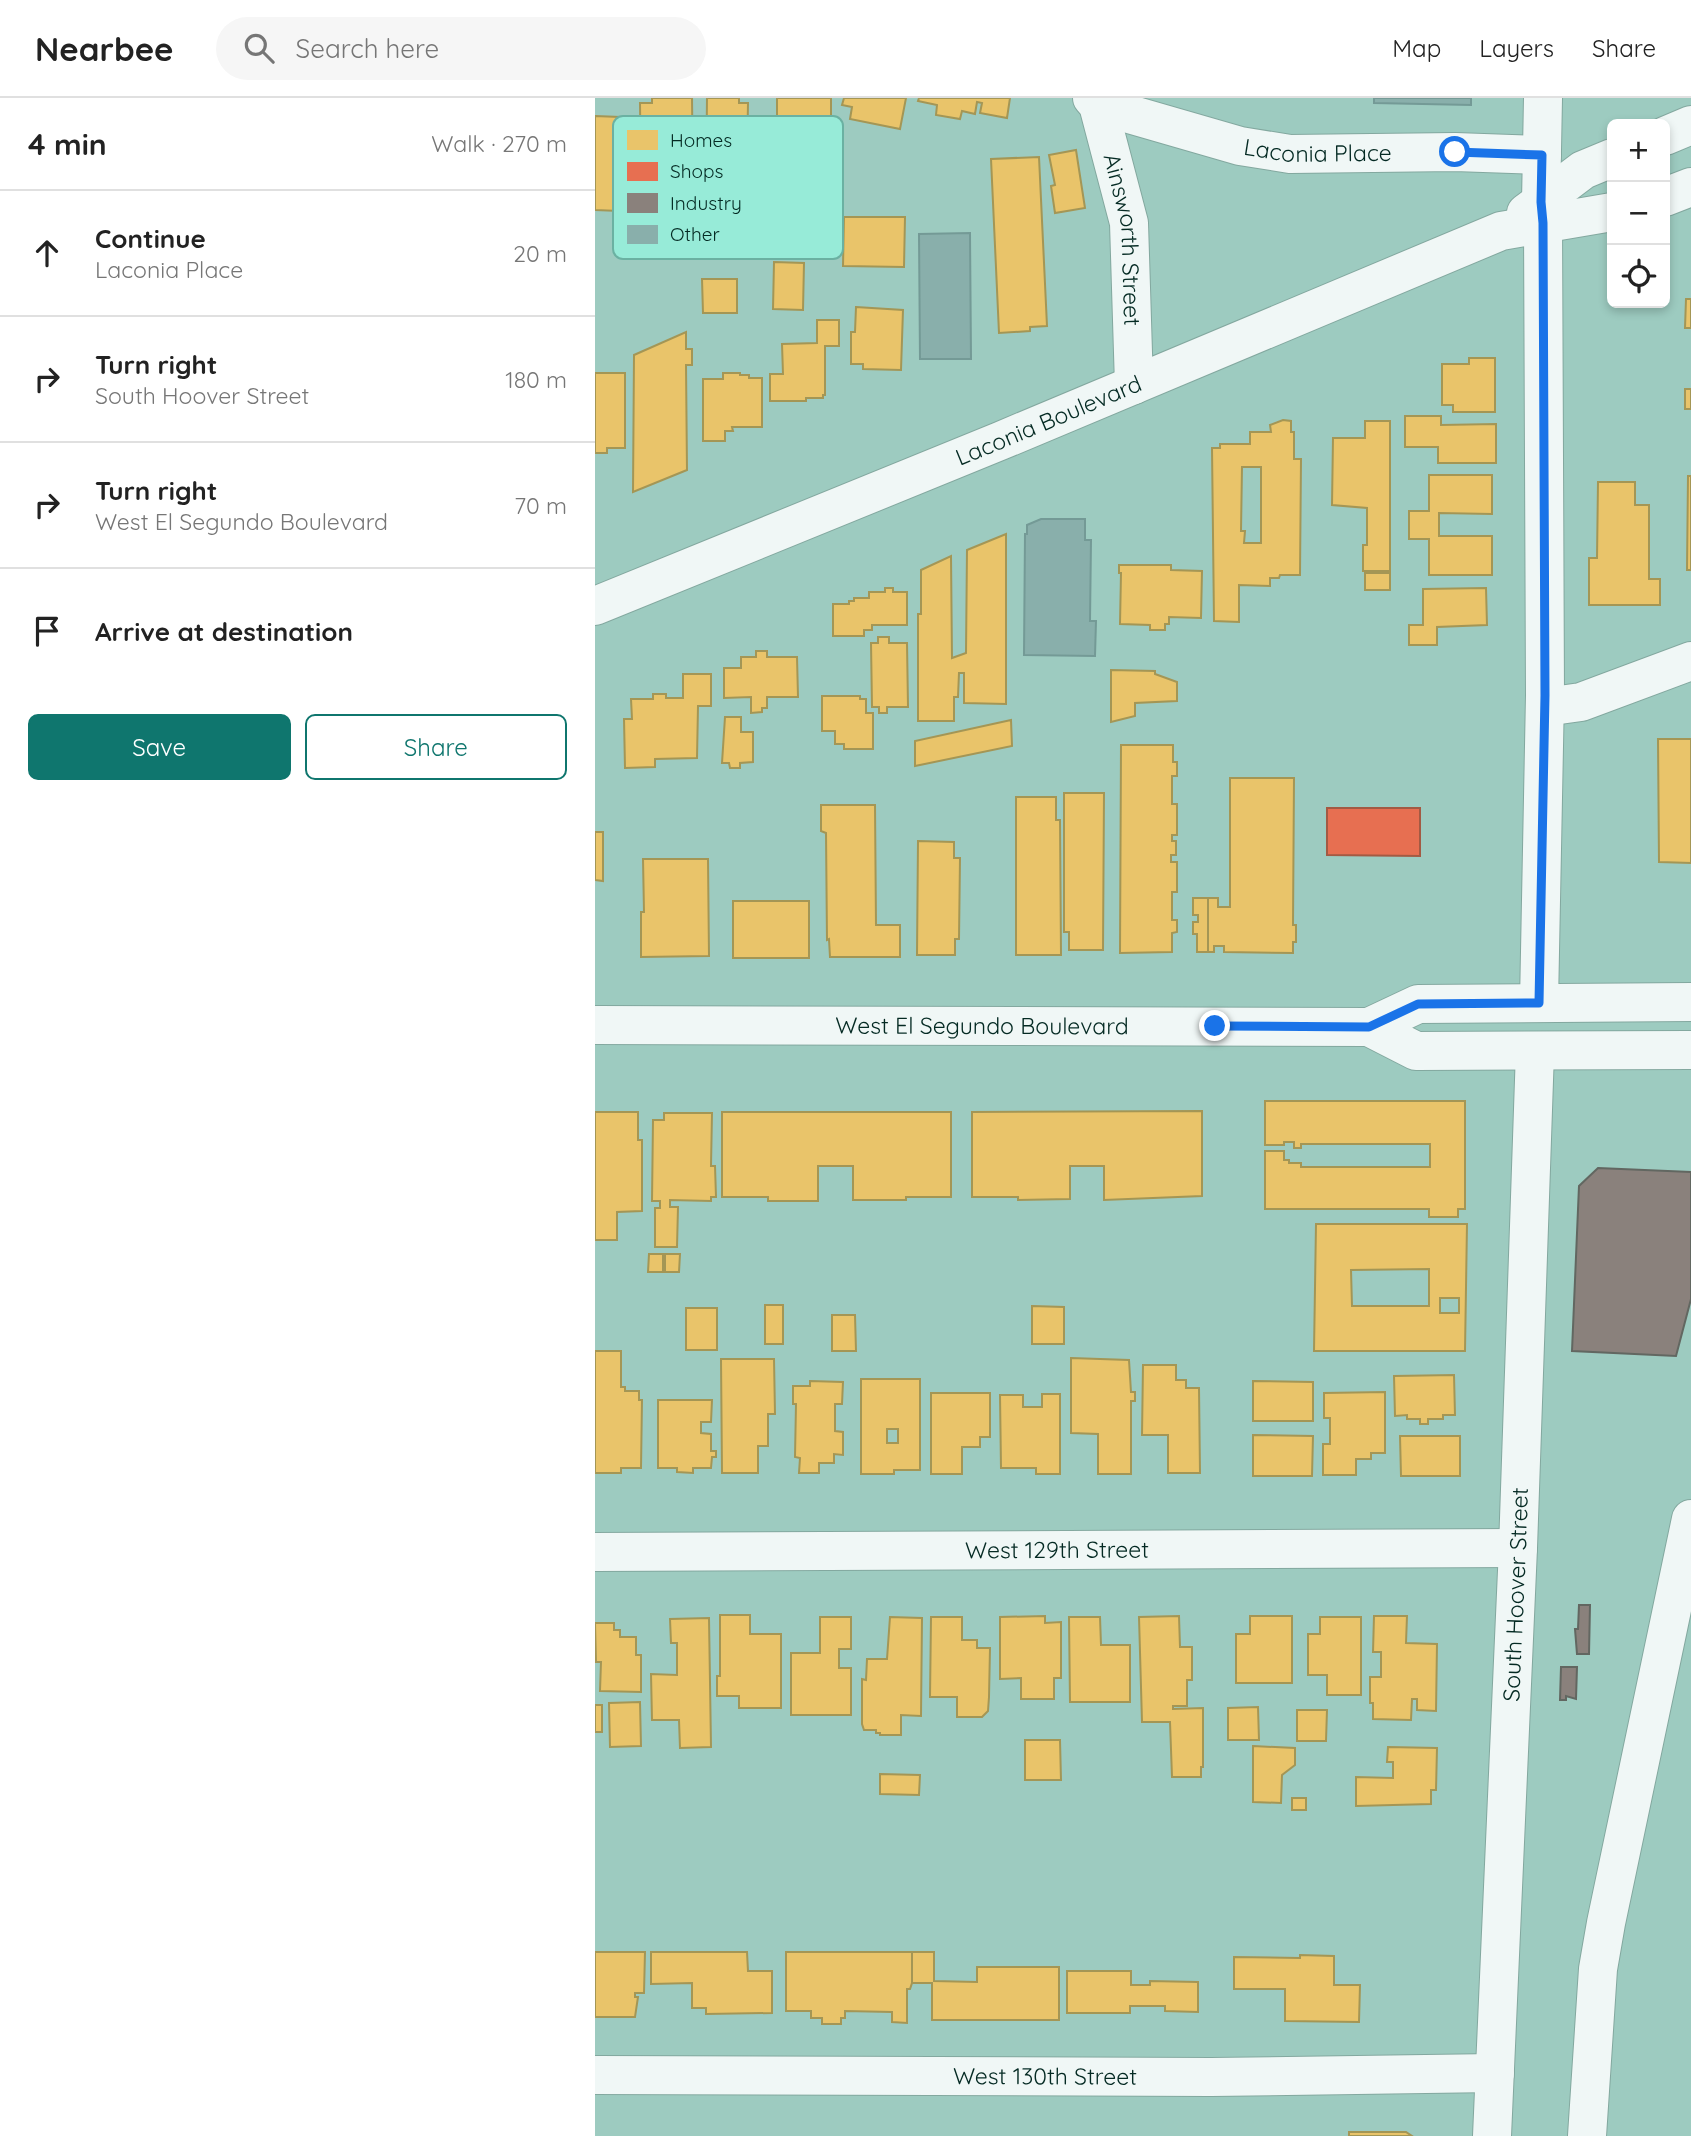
<!DOCTYPE html>
<meta charset="utf-8">
<style>
body{margin:0;font-family:Quicksand,sans-serif;background:#f6f6f6;color:#222}
.controls{position:absolute;right:21px;top:21px;display:grid;overflow:hidden;border-radius:10px;box-shadow:0 4px 10px #0003}
.controls button{width:63px;height:63px;display:grid;place-items:center;padding:0;border:0;border-bottom:2px solid #e0e0e0;background:#fff;color:#222;font:35px sans-serif}
.stop{position:absolute;width:21px;height:21px;margin:-16px;border:5px solid #1a73e8;border-radius:50%;background:#fff}
.stop.end{background:#1a73e8;border-color:#fff;box-shadow:0 2px 7px #0008}
.list{margin:0;padding:0;list-style:none}
h2{display:flex;justify-content:space-between;align-items:center;height:91px;margin:0;padding:0 28px;font-size:30px}
h2 small{font-size:23px;font-weight:400;color:#767676}
.list li{display:grid;grid-template-columns:46px 1fr auto;gap:21px;align-items:center;box-sizing:border-box;height:126px;padding:0 28px;border-top:2px solid #e0e0e0}
.list b{display:block;font-size:26px;white-space:nowrap}
.list p{margin:0;font-size:23px;white-space:nowrap;color:#767676}
.list em{font-size:23px;font-style:normal;color:#767676}
.actions{display:flex;gap:14px;padding:21px 28px}
.actions a{flex:1;padding:16px 0;border:2px solid #0f766e;border-radius:10px;text-align:center;font-size:24px;color:#0f766e}
.actions .main{background:#0f766e;color:#fff}
.icon{flex:none;width:38px;height:38px;fill:none;stroke:currentColor;stroke-width:2;stroke-linecap:round;stroke-linejoin:round}
.map{position:relative;flex:none;width:1096px;height:2038px;overflow:hidden}
header{display:flex;align-items:center;gap:42px;box-sizing:border-box;height:98px;padding:0 35px;background:#fff;border-bottom:2px solid #e0e0e0}
header strong{font-size:33px}
nav{display:flex;gap:38px;margin-inline-start:auto;font-size:24px}
.search{width:490px;height:63px;background:#f6f6f6;display:flex;align-items:center;gap:18px;box-sizing:border-box;padding:0 24px;border-radius:38px;color:#767676;font-size:26px}
main{display:flex}
aside{flex:1;background:#fff}
.map>svg:first-child{display:block}
</style>
<header>
<strong>Nearbee</strong>
<div class="search"><svg class="icon" aria-label="search" viewBox="0 0 24 24"><circle cx="10" cy="10" r="6"/><path d="M15 15l6 6"/></svg>Search here</div>
<nav><a>Map</a><a>Layers</a><a>Share</a></nav>
</header>
<main>
<aside>
<h2>4 min<small>Walk · 270 m</small></h2>
<ul class="list">
<li><svg class="icon" aria-label="ahead" viewBox="0 0 24 24"><path d="M12 20V5M6 11l6-6 6 6"/></svg><div><b>Continue</b><p>Laconia Place</p></div><em>20 m</em></li>
<li><svg class="icon" aria-label="right" viewBox="0 0 24 24"><path d="M7 20v-9h11M14 6l5 5-5 5"/></svg><div><b>Turn right</b><p>South Hoover Street</p></div><em>180 m</em></li>
<li><svg class="icon" aria-label="right" viewBox="0 0 24 24"><path d="M7 20v-9h11M14 6l5 5-5 5"/></svg><div><b>Turn right</b><p>West El Segundo Boulevard</p></div><em>70 m</em></li>
<li><svg class="icon" aria-label="arrive" viewBox="0 0 24 24"><path d="M6 21V4h12l-3 4 3 4H6"/></svg><div><b>Arrive at destination</b></div></li>
</ul>
<div class="actions"><a class="main">Save</a><a>Share</a></div>
</aside>
<div class="map">
<svg width="1096" height="2038" viewBox="0 0 1096 2038">
<rect width="100%" height="100%" fill="#9dcbc0"/>
<g fill="#e9c46a" stroke="#a49655" stroke-width="2" fill-rule="evenodd">
<polygon points="57,0 97,0 98,88 46,89 45,5 57,5"/>
<polygon points="112,0 144,0 144,5 153,5 152,59 134,59 134,93 111,93"/>
<polygon points="182,0 236,0 236,45 217,45 217,26 182,26"/>
<polygon points="249,0 311,0 305,31 255,21 257,9 247,7"/>
<polygon points="324,0 415,0 412,20 385,15 387,5 382,4 380,16 367,13 365,21 341,17 342,7 323,3"/>
<polygon points="0,18 25,19 24,113 0,112"/>
<polygon points="481,52 490,110 460,115 456,88 460,87 454,57"/>
<polygon points="444,59 452,228 435,229 435,233 404,235 396,61"/>
<polygon points="249,119 310,119 309,169 248,168"/>
<polygon points="179,164 209,165 208,212 178,211"/>
<polygon points="107,181 142,181 142,215 108,215"/>
<polygon points="1091,201 1096,201 1096,230 1090,230"/>
<polygon points="261,209 308,212 306,272 268,271 268,266 256,266 256,234 260,234"/>
<polygon points="222,222 244,222 244,248 230,248 230,297 228,297 228,300 211,300 211,303 175,303 175,276 188,276 187,246 222,245"/>
<polygon points="91,234 91,251 97,251 97,267 91,267 92,372 38,394 39,257"/>
<polygon points="874,260 900,260 900,314 858,314 858,307 847,307 847,266 874,266"/>
<polygon points="0,275 30,275 30,350 12,350 12,355 0,355"/>
<polygon points="128,275 145,275 145,277 154,277 154,280 167,280 167,329 137,329 138,333 130,333 130,343 108,343 108,281 128,281"/>
<rect x="1090" y="291" width="6" height="20"/>
<polygon points="810,318 846,318 846,327 901,326 901,365 843,365 843,349 810,349"/>
<path d="M688,322L696,323V334H699V361H706L705,477H685L684,480H675V488L644,487V524L619,523L617,350H625V346H655V334H676L675,327ZM647,369H666V445H649L650,433H646Z"/>
<polygon points="770,323 795,323 795,473 768,473 768,447 772,447 772,410 737,407 738,340 770,340"/>
<polygon points="834,377 897,377 897,416 844,415 844,438 897,438 897,477 834,477 834,441 814,441 814,413 834,413"/>
<polygon points="1093,378 1096,378 1096,472 1092,472"/>
<polygon points="1003,384 1040,384 1040,407 1054,407 1054,481 1065,481 1065,507 994,507 994,460 1002,460"/>
<polygon points="411,436 411,606 369,605 369,575 364,575 363,599 359,599 359,623 323,623 323,516 326,516 326,472 356,458 357,560 371,555 372,452"/>
<polygon points="524,467 576,467 576,472 607,473 606,520 574,519 574,526 570,526 570,532 555,532 555,527 525,526 526,475 524,475"/>
<rect x="770" y="475" width="25" height="17"/>
<polygon points="290,490 298,490 298,494 312,494 312,527 277,527 277,532 269,532 269,538 238,538 238,506 254,506 254,503 259,503 259,500 274,500 274,494 290,494"/>
<polygon points="891,490 892,527 842,529 842,547 814,547 814,527 828,527 828,491"/>
<polygon points="283,539 294,539 294,545 312,545 313,609 292,609 292,615 284,615 284,609 277,609 276,545 283,545"/>
<polygon points="161,553 172,553 172,559 202,559 203,599 172,599 172,610 167,610 167,614 156,615 156,599 129,600 129,570 146,570 146,559 161,559"/>
<polygon points="516,572 560,573 560,576 582,584 582,603 540,605 540,618 516,624"/>
<polygon points="88,576 116,576 116,608 103,608 102,660 60,661 60,669 30,670 29,621 37,621 36,601 58,601 58,596 71,596 71,600 88,600"/>
<polygon points="227,598 265,598 265,601 271,601 271,615 278,615 278,651 249,651 249,646 240,646 240,633 227,633"/>
<polygon points="130,619 146,619 146,634 158,634 158,664 145,665 145,670 135,670 134,665 127,665"/>
<polygon points="416,622 417,648 320,668 320,643"/>
<polygon points="1063,641 1096,641 1096,765 1064,764"/>
<polygon points="526,647 578,647 578,664 582,664 582,678 577,678 577,706 582,706 582,737 577,737 577,743 581,743 581,757 576,757 576,764 582,764 582,794 577,794 577,822 582,822 582,834 577,835 577,854 525,855"/>
<polygon points="635,680 699,680 698,827 701,827 701,844 698,844 698,855 629,854 629,848 619,848 619,854 613,854 613,800 623,800 623,809 635,809"/>
<polygon points="469,695 509,695 508,852 474,852 474,834 469,834"/>
<polygon points="421,699 461,699 461,722 465,722 466,857 421,857"/>
<polygon points="226,707 280,707 281,827 305,827 305,859 235,859 234,841 232,842 231,735 226,733"/>
<polygon points="0,734 8,734 8,783 0,782"/>
<polygon points="323,743 359,744 359,760 365,760 364,841 360,841 360,857 322,857"/>
<polygon points="48,761 113,761 114,858 46,859 46,814 49,814"/>
<polygon points="598,800 613,800 613,854 602,854 602,836 598,836 598,824 603,824 603,817 598,817"/>
<rect x="138" y="803" width="76" height="57"/>
<polygon points="670,1003 870,1003 870,1111 863,1111 863,1119 834,1119 834,1111 670,1111 670,1053 689,1053 689,1062 694,1062 694,1065 706,1065 706,1069 835,1069 835,1046 706,1046 706,1050 699,1050 699,1044 689,1044 689,1047 670,1047"/>
<polygon points="607,1013 607,1098 509,1102 509,1068 475,1068 475,1101 423,1102 423,1099 377,1099 377,1014"/>
<polygon points="0,1014 43,1014 43,1042 47,1042 47,1113 22,1114 22,1142 0,1142"/>
<polygon points="127,1014 356,1014 356,1099 311,1099 311,1102 258,1102 258,1068 223,1068 223,1103 173,1103 173,1099 127,1099"/>
<polygon points="69,1015 117,1015 116,1068 120,1068 121,1099 116,1099 116,1103 75,1102 75,1109 83,1109 82,1149 60,1149 60,1110 65,1110 65,1103 57,1103 58,1022 69,1022"/>
<path d="M721,1126H872L870,1253H719ZM834,1171V1208H757L756,1172ZM845,1200H864V1215H845Z"/>
<polygon points="54,1156 68,1156 68,1174 53,1174"/>
<polygon points="70,1156 85,1156 84,1174 70,1174"/>
<rect x="170" y="1207" width="18" height="39"/>
<polygon points="437,1208 469,1209 469,1246 437,1246"/>
<rect x="91" y="1210" width="31" height="42"/>
<polygon points="237,1217 260,1217 261,1253 237,1253"/>
<polygon points="0,1253 26,1253 26,1289 30,1289 30,1293 44,1293 44,1302 47,1302 46,1370 26,1370 26,1375 0,1375"/>
<polygon points="476,1260 534,1262 536,1294 540,1294 540,1303 536,1303 536,1376 503,1376 503,1336 476,1335"/>
<polygon points="126,1261 179,1261 180,1316 173,1316 173,1348 163,1348 163,1375 127,1375"/>
<polygon points="548,1267 581,1267 581,1282 591,1282 591,1290 604,1290 605,1375 573,1375 573,1337 547,1337"/>
<polygon points="859,1277 860,1317 848,1317 848,1321 833,1321 833,1326 825,1326 825,1321 812,1321 812,1317 800,1318 799,1278"/>
<path d="M266,1281H325V1372H299V1376H266ZM292,1331H303V1345H292Z"/>
<polygon points="215,1283 248,1284 247,1306 240,1306 240,1333 248,1334 248,1357 239,1356 239,1365 224,1365 224,1375 204,1375 205,1360 200,1359 201,1306 198,1306 198,1288 215,1288"/>
<polygon points="658,1283 718,1284 718,1323 658,1323"/>
<polygon points="790,1294 790,1355 776,1355 776,1361 761,1361 761,1377 728,1377 728,1346 735,1346 735,1320 729,1320 729,1295"/>
<polygon points="336,1295 395,1295 395,1339 385,1339 385,1349 367,1349 367,1376 336,1376"/>
<polygon points="447,1296 465,1296 465,1376 441,1376 441,1370 406,1370 405,1297 428,1297 428,1309 447,1309"/>
<polygon points="63,1302 117,1302 116,1324 106,1324 106,1335 116,1336 116,1353 121,1353 121,1359 117,1359 116,1370 98,1370 98,1375 82,1374 82,1370 63,1370"/>
<polygon points="658,1337 718,1338 717,1378 658,1378"/>
<polygon points="805,1338 865,1338 865,1378 806,1378"/>
<polygon points="125,1517 155,1517 155,1536 186,1536 186,1610 144,1610 144,1598 122,1598 122,1578 125,1578"/>
<polygon points="450,1518 450,1525 466,1524 466,1580 459,1580 459,1601 426,1601 426,1580 405,1581 405,1519"/>
<polygon points="584,1518 585,1549 597,1549 597,1582 592,1582 592,1608 578,1608 578,1611 608,1610 608,1669 606,1669 606,1679 577,1679 575,1624 547,1624 544,1519"/>
<polygon points="655,1518 697,1518 697,1585 641,1585 641,1536 655,1536"/>
<polygon points="779,1518 812,1518 811,1545 842,1546 841,1613 822,1612 822,1601 817,1601 816,1622 778,1621 778,1605 775,1605 775,1579 786,1579 786,1554 778,1554"/>
<polygon points="225,1519 256,1519 256,1551 244,1551 244,1570 256,1570 256,1617 196,1617 196,1555 225,1555"/>
<polygon points="295,1519 327,1520 326,1618 306,1617 306,1637 285,1637 285,1635 281,1635 281,1632 269,1632 267,1626 267,1581 271,1582 272,1561 292,1561"/>
<polygon points="336,1519 367,1519 367,1542 382,1542 382,1550 395,1550 394,1599 393,1613 387,1619 362,1619 362,1599 335,1599"/>
<polygon points="474,1519 505,1519 506,1547 535,1547 535,1604 475,1604"/>
<polygon points="725,1519 766,1519 766,1597 732,1597 732,1577 713,1577 713,1536 725,1536"/>
<polygon points="114,1520 116,1649 85,1650 84,1622 57,1622 56,1576 82,1577 82,1545 76,1545 75,1521"/>
<polygon points="0,1525 19,1525 19,1532 25,1532 25,1539 41,1539 41,1557 46,1557 46,1594 5,1593 6,1564 1,1564"/>
<polygon points="45,1604 46,1648 15,1649 14,1605"/>
<rect x="0" y="1607" width="7" height="27"/>
<polygon points="663,1609 664,1642 633,1642 633,1610"/>
<polygon points="702,1612 732,1612 731,1643 702,1643"/>
<polygon points="430,1642 465,1642 466,1682 430,1682"/>
<polygon points="658,1648 700,1650 700,1667 687,1677 686,1705 658,1704"/>
<polygon points="793,1649 842,1650 841,1692 836,1692 836,1706 761,1708 761,1679 798,1680 798,1664 792,1664"/>
<polygon points="285,1676 325,1677 324,1697 285,1696"/>
<rect x="697" y="1700" width="14" height="12"/>
<polygon points="0,1854 50,1854 49,1895 40,1895 40,1899 43,1899 40,1919 0,1919"/>
<polygon points="56,1854 152,1854 153,1873 177,1873 177,1915 111,1916 111,1910 97,1910 97,1885 56,1886"/>
<polygon points="191,1854 317,1854 317,1885 315,1891 312,1891 312,1925 297,1924 297,1914 250,1913 250,1920 246,1920 246,1926 227,1926 227,1920 216,1920 216,1913 191,1913"/>
<polygon points="317,1854 339,1854 339,1883 382,1884 382,1869 464,1869 464,1922 337,1922 337,1885 317,1885"/>
<polygon points="705,1857 739,1858 739,1887 765,1887 764,1924 690,1923 690,1891 639,1891 639,1859 705,1860"/>
<polygon points="472,1873 536,1873 536,1887 555,1887 555,1883 603,1884 603,1914 570,1913 570,1908 535,1908 535,1915 472,1915"/>
<polygon points="754,2034 811,2034 817,2038 754,2038"/>
</g>
<polygon fill="#e76f51" stroke="#a35a43" stroke-width="2" points="732,710 825,710 825,758 732,757"/>
<g fill="#8a817c" stroke="#626761" stroke-width="2">
<polygon points="1003,1070 1096,1074 1096,1201 1081,1258 977,1253 984,1088"/>
<polygon points="984,1507 995,1507 994,1556 982,1556 980,1531 983,1531"/>
<polygon points="966,1569 982,1569 981,1601 971,1598 971,1602 965,1602"/>
</g>
<g fill="#89afab" stroke="#749a96" stroke-width="2">
<polygon points="779,0 876,0 876,7 779,5"/>
<polygon points="375,135 376,261 325,261 324,136"/>
<polygon points="446,421 490,421 490,442 496,442 495,523 501,523 500,558 429,557 430,436 432,436 432,427"/>
</g>
<g fill="none" stroke-linecap="round" stroke-linejoin="round">
<defs>
<g id="minor">
<path id="s1" d="M497,0L503,7L534,125L539,287"/>
<path id="s2" d="M503,7L645,48L695,56L860,54L947,57"/>
<polyline points="1070,38 1096,27"/>
<polyline points="1070,99 1096,89"/>
<polyline points="931,115 988,72 1017,60"/>
<path id="s3" d="M0,508L405,343L906,133L1017,114"/>
<polyline points="950,609 986,604 1096,563"/>
<polyline points="944,905 950,597 948,125 946,104 948,0"/>
<path id="s4" d="M0,1454L923,1450"/>
<path id="s5" d="M0,1977L616,1979L900,1975"/>
<path id="s6" d="M897,2038L923,1450L940,953"/>
</g>
<g id="major">
<path id="s7" d="M0,927L774,929L823,906L1096,904"/>
<polyline points="774,929 821,953 1096,952"/>
</g>
<polyline id="highway" points="992,2038 1003,1871 1011,1825 1096,1421"/>
</defs>
<use href="#minor" stroke="#83a89f" stroke-width="40"/>
<use href="#major" stroke="#83a89f" stroke-width="40"/>
<use href="#highway" stroke="#83a89f" stroke-width="40"/>
<use href="#minor" stroke="#f0f7f6" stroke-width="38"/>
<use href="#major" stroke="#f0f7f6" stroke-width="38"/>
<use href="#highway" stroke="#f0f7f6" stroke-width="38"/>
</g>
<g fill="none" stroke-linecap="round" stroke-linejoin="round">
<polyline stroke="#1a73e8" stroke-width="9" points="620,928 774,929 823,906 944,905 950,597 948,125 946,104 947,57 860,54"/>
</g>
<g text-anchor="middle" stroke-width="7" stroke-linejoin="round" paint-order="stroke">
<g font-size="23" fill="#042a23" stroke="#97ebd8">
<text dy="8" stroke="none"><textPath href="#s2" startOffset="226">Laconia Place</textPath></text>
<text dy="8" stroke="none"><textPath href="#s1" startOffset="147">Ainsworth Street</textPath></text>
<text dy="8" stroke="none"><textPath href="#s3" startOffset="490">Laconia Boulevard</textPath></text>
<text dy="8" stroke="none"><textPath href="#s7" startOffset="387">West El Segundo Boulevard</textPath></text>
<text dy="8" stroke="none"><textPath href="#s4" startOffset="462">West 129th Street</textPath></text>
<text dy="8" stroke="none"><textPath href="#s6" startOffset="542">South Hoover Street</textPath></text>
<text dy="8" stroke="none"><textPath href="#s5" startOffset="450">West 130th Street</textPath></text>
</g>
</g>
<rect x="18" y="18" width="230" height="143" rx="10" fill="#97ebd8" stroke="#6bb1a2" stroke-width="2"/>
<rect x="32" y="32" width="31" height="20" fill="#e9c46a"/>
<rect x="32" y="64" width="31" height="19" fill="#e76f51"/>
<rect x="32" y="95" width="31" height="20" fill="#8a817c"/>
<rect x="32" y="127" width="31" height="19" fill="#89afab"/>
<g font-size="19" fill="#042a23">
<text x="75" y="49">Homes</text>
<text x="75" y="80">Shops</text>
<text x="75" y="112">Industry</text>
<text x="75" y="143">Other</text>
</g>
</svg>
<div class="controls">
<button>+</button>
<button>−</button>
<button><svg class="icon" aria-label="locate" viewBox="0 0 24 24"><circle cx="12" cy="12" r="6"/><path d="M12 2v4M12 18v4M2 12h4M18 12h4"/></svg></button>
</div>
<div class="stop" style="left:860px;top:54px"></div>
<div class="stop end" style="left:620px;top:928px"></div>
</div>
</main>
